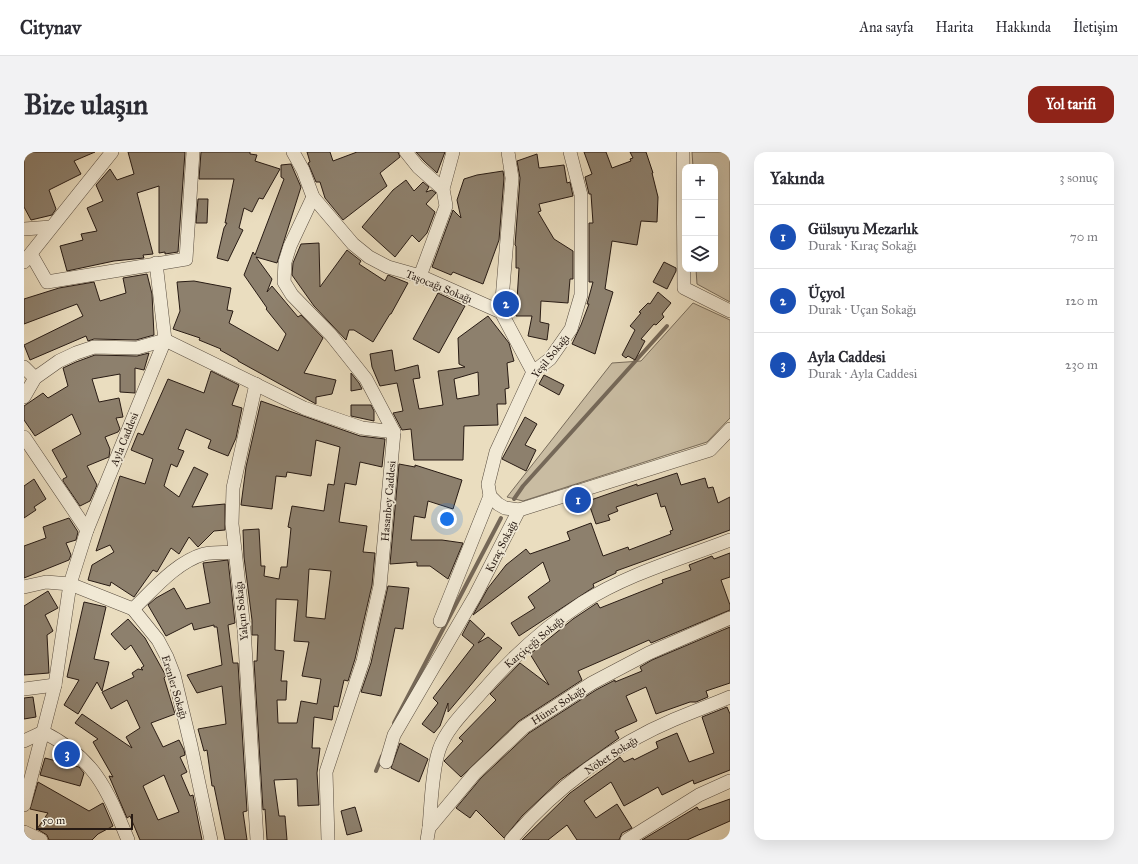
<!DOCTYPE html>
<html lang="tr">
<meta charset="utf-8">
<style>
body{margin:0;font-family:"IM FELL Great Primer",serif;background:#f2f2f3;color:#2b2b33}
.controls{position:absolute;right:12px;top:12px;display:grid;overflow:hidden;border-radius:8px;box-shadow:0 4px 16px #0002}
.controls button{width:36px;height:36px;display:grid;place-items:center;padding:0;border:0;border-bottom:1px solid #e1e1e2;background:#fff;color:#2b2b33;font:20px sans-serif}
.scale{position:absolute;left:12px;bottom:10px;width:97px;box-sizing:border-box;padding-left:4px;border:2px solid #281b14;border-top:0;font-size:11px;line-height:14px;white-space:nowrap;color:#281b14;-webkit-text-stroke:3px #f1e9d5;paint-order:stroke}
.you{position:absolute;left:423px;top:367px;width:14px;height:14px;margin:-10px;border:3px solid #fff;border-radius:50%;background:#1a73e8;box-shadow:0 0 0 6px #1a73e833}
.badge{display:grid;place-items:center;width:26px;height:26px;border-radius:50%;background:#8f2418;color:#fff;font-size:13px;font-weight:700}
.pin{position:absolute;translate:-50% -50%;border:2px solid #fff;box-shadow:0 1px 4px #0006}
.list{margin:0;padding:0;list-style:none}
h2{display:flex;justify-content:space-between;align-items:center;height:52px;margin:0;padding:0 16px;font-size:17px}
h2 small{font-size:13px;font-weight:400;color:#7c7c81}
.list li{display:grid;grid-template-columns:26px 1fr auto;gap:12px;align-items:center;box-sizing:border-box;height:64px;padding:0 16px;border-top:1px solid #e1e1e2}
.list b{display:block;font-size:15px;white-space:nowrap}
.list p{margin:0;font-size:13px;white-space:nowrap;color:#7c7c81}
.list em{font-size:13px;font-style:normal;color:#7c7c81}
.icon{flex:none;width:22px;height:22px;fill:none;stroke:currentColor;stroke-width:2;stroke-linecap:round;stroke-linejoin:round}
.map{position:relative;flex:none;width:706px;height:688px;overflow:hidden;border-radius:12px}
header{display:flex;align-items:center;gap:24px;box-sizing:border-box;height:56px;padding:0 20px;background:#fff;border-bottom:1px solid #e1e1e2}
header strong{font-size:19px}
nav{display:flex;gap:22px;margin-inline-start:auto;font-size:14px}
.intro{display:flex;align-items:center;justify-content:space-between;box-sizing:border-box;height:96px;padding:0 24px}
h1{margin:0;font-size:28px}
.button{padding:10px 18px;border-radius:12px;background:#8f2418;color:#fff;font-size:14px;font-weight:700}
main{display:flex;gap:24px;padding:0 24px}
aside{flex:1;background:#fff;border-radius:12px;box-shadow:0 4px 16px #0002}
.map>svg:first-child{display:block}
</style>
<header>
<strong>Citynav</strong>
<nav><a>Ana sayfa</a><a>Harita</a><a>Hakkında</a><a>İletişim</a></nav>
</header>
<div class="intro"><h1>Bize ulaşın</h1><a class="button">Yol tarifi</a></div>
<main>
<div class="map">
<svg width="706" height="688" viewBox="0 0 706 688">
<rect width="100%" height="100%" fill="#eaddbf"/>
<filter id="stains"><feTurbulence type="fractalNoise" baseFrequency=".005" numOctaves="4"/><feColorMatrix values="0 0 0 0 .2 0 0 0 0 .09 0 0 0 0 .02 0 0 0 .5 -.17"/></filter>
<radialGradient id="worn" r=".72"><stop offset=".6" stop-color="#630" stop-opacity="0"/><stop offset="1" stop-color="#630" stop-opacity=".3"/></radialGradient>
<g fill="#c9bca2" stroke="#786c5b">
<polygon points="668,0 706,0 706,150 673,132 672,117 691,117 691,15 669,15"/>
<polygon points="669,151 706,168 706,266 683,290 499,349 483,345 588,211 617,209"/>
</g>
<g fill="none" stroke-linecap="round" stroke-linejoin="round">
<g stroke="#756858" stroke-width="4">
<polyline points="490,347 499,334 643,174"/>
<polyline points="370,571 477,366"/>
<polyline points="352,619 358,604"/>
</g>
</g>
<g fill="#8d806d" stroke="#281b14" fill-rule="evenodd">
<polygon points="0,0 71,0 50,9 57,22 25,38 32,57 28,63 7,68 0,55"/>
<polygon points="104,0 161,0 154,100 141,102 141,100 135,101 135,34 113,41 129,102 119,103 120,106 90,109 43,119 36,94 59,88 57,82 73,79 63,56 79,49 72,33 86,17 93,28 110,22"/>
<polygon points="177,0 226,0 226,2 233,3 231,9 256,17 239,47 235,46 228,60 220,56 215,76 219,78 204,109 193,106 200,76 203,71 201,71 210,27 175,27"/>
<polygon points="283,0 306,0 309,9 333,0 374,0 376,5 356,21 363,34 319,68 301,46 296,30 292,30 284,11 286,10"/>
<polygon points="392,0 421,0 413,21 400,9"/>
<polygon points="560,0 582,0 588,16 607,9 606,7 609,6 606,0 622,0 629,21 628,21 634,45 633,70 617,69 613,93 588,89 581,137 589,140 571,202 548,192 557,173 565,152 563,152 569,130 565,130 565,71 569,71 567,42 565,42 561,25 568,22"/>
<polygon points="513,2 515,16 540,13 543,31 546,30 549,44 515,52 517,59 514,60 530,87 549,99 549,127 546,127 544,151 517,149 516,170 525,172 523,188 504,184 508,164 492,164 495,116 492,116 492,94 491,93 496,26 493,9"/>
<polygon points="267,12 277,35 253,111 232,105 248,127 243,140 248,134 274,165 277,163 299,186 280,221 312,228 308,242 292,245 292,252 214,209 214,208 196,198 197,197 175,188 176,186 149,177 156,159 153,130 170,129 207,136 203,158 209,159 205,171 254,199 262,182 242,157 243,156 220,123 229,100 231,103 260,27 257,25 257,13"/>
<polygon points="479,19 480,26 475,88 459,132 429,120 427,123 408,115 429,58 437,66 433,48 440,27 453,23"/>
<polygon points="382,28 390,39 399,30 405,35 402,40 408,38 412,41 402,52 411,60 403,81 395,90 388,83 371,105 338,75 369,38"/>
<polygon points="174,47 184,47 183,71 172,71"/>
<polygon points="295,91 296,135 323,98 337,109 335,112 361,129 364,123 384,131 367,162 366,162 349,190 330,178 325,178 322,188 290,154 268,123 269,111 277,92"/>
<polygon points="640,110 652,116 652,119 643,137 629,130"/>
<polygon points="123,122 128,142 130,183 112,188 70,187 64,189 62,184 6,208 0,193 59,164 53,152 0,172 0,147 35,136 70,130 76,149 102,141 99,126"/>
<polygon points="634,140 647,151 638,162 640,165 632,173 630,172 617,187 621,189 611,208 604,204 602,206 598,203 611,178 606,174 617,161 615,160 624,151 626,152"/>
<polygon points="414,141 441,154 415,201 389,187"/>
<path d="M464,164L485,191L490,209L483,211L485,236L481,237L482,252H473L474,273L440,274L439,308H390L387,277L378,278L369,261L379,259L373,231L356,234L348,215L346,202L368,198L371,219L394,213L396,226L389,227L395,257L419,253L414,219L441,215L435,212L434,186ZM454,220L455,243L433,247L430,227Z"/>
<polygon points="125,201 120,218 111,216 111,241 96,240 96,222 68,227 75,250 95,246 99,265 92,266 96,277 94,280 81,285 86,297 85,305 63,314 73,333 66,349 56,354 39,329 39,327 43,325 28,298 57,282 48,262 11,284 0,268 0,254 19,241 24,246 44,234 39,216 52,210 71,203 113,204"/>
<polygon points="187,219 215,233 208,253 218,256 212,286 204,304 184,296 187,288 162,277 154,297 160,299 153,315 147,312 140,334 155,345 170,315 184,322 168,355 201,352 201,378 190,379 174,395 165,385 155,402 147,396 133,420 129,418 110,445 87,430 86,434 64,428 68,413 90,400 86,393 72,399 96,324 121,332 129,307 107,298 114,281 119,283 144,227 180,241"/>
<polygon points="327,221 335,231 338,237 327,239"/>
<polygon points="520,223 540,233 535,243 515,232"/>
<path d="M237,249L336,284L361,287L358,315L336,310L332,333L321,331L315,370L343,374L339,400L351,401L348,433L331,507L324,529L320,528L314,555L310,554L308,568L290,565L288,596H296L293,621L295,653L274,654L273,627L250,628L255,664H261L263,688H243L241,657L239,658L230,509H233L234,483H228V468L220,405L219,378L235,377L237,414H241L240,424L255,427L257,415H263L267,376L264,375L268,354L300,359L304,332L310,333L316,295L292,288L287,324L263,320L262,325L252,324L248,357L217,353L222,315ZM285,417L307,419L301,467L282,465ZM252,447L274,448L270,489L285,490L278,524L297,527L293,552L277,549L273,571H254L253,548H262L263,529H257L260,499L251,498Z"/>
<polygon points="327,253 347,253 350,259 350,269 327,264"/>
<polygon points="501,265 513,272 501,293 512,298 502,319 478,307"/>
<polygon points="375,312 391,315 391,313 438,328 429,357 404,349 401,366 390,364 387,388 418,388 439,391 424,427 406,414 393,414 393,410 366,412"/>
<polygon points="653,321 657,333 681,326 684,336 689,335 694,351 706,345 706,378 592,419 592,421 569,432 570,435 495,484 487,471 511,456 504,445 526,429 519,410 449,463 464,436 482,413 502,397 506,402 546,388 543,380 567,371 579,404 604,395 605,398 647,382 646,379 649,378 641,354 637,355 633,341 592,355 594,359 584,363 586,368 572,372 564,349 613,332 613,334"/>
<polygon points="10,327 22,347 10,355 12,358 0,366 0,334"/>
<polygon points="45,366 54,380 52,388 42,391 47,403 45,408 0,426 0,394 22,386 19,375"/>
<polygon points="706,401 706,425 697,428 706,453 706,458 627,491 625,488 554,519 558,528 495,569 437,625 420,609 439,589 435,586 472,548 466,542 496,511 525,533 506,502 549,467 573,451 576,456 639,431 638,428 667,418 665,413 688,404 690,407"/>
<polygon points="204,408 211,471 204,473 209,511 214,511 223,659 219,660 223,688 201,688 190,634 188,634 183,598 180,599 174,577 202,572 198,534 173,541 163,523 198,513 193,475 190,475 190,473 170,478 168,471 142,484 124,453 132,446 150,436 162,457 186,451 179,411"/>
<polygon points="364,434 385,436 379,477 371,476 357,544 337,540 347,511"/>
<polygon points="24,439 34,456 21,463 29,479 23,483 25,521 0,523 0,454"/>
<polygon points="60,450 82,455 70,507 85,510 78,539 73,530 54,562 40,553 55,528 43,525"/>
<path d="M104,467L121,486L142,524L140,526L151,562L127,571L139,595L155,588L160,598L161,603L156,605L163,620L157,623L166,644L169,643L178,688H116L106,664L103,666L85,624L89,625L69,590L74,587L51,571L58,562L108,596L102,585L116,576L103,548L87,557L78,540L110,525L108,521L114,517L119,518L117,516L120,514L107,493L101,498L87,482ZM140,623L155,660L134,668L119,634Z"/>
<polygon points="446,468 461,482 454,491 464,485 478,496 424,560 424,551 416,574 410,581 398,572 414,551 409,546 450,493 438,483"/>
<polygon points="706,475 706,531 682,539 684,545 672,550 666,550 632,562 622,535 602,544 613,569 591,579 595,586 536,628 498,664 480,686 452,658 446,666 432,656 457,626 505,581 572,538 591,528 591,530 618,519 616,515 628,508"/>
<polygon points="9,545 12,565 0,567 0,546"/>
<polygon points="703,555 706,562 706,618 670,632 669,628 638,643 634,635 600,654 587,630 560,649 572,666 593,652 608,676 598,681 595,688 553,688 543,673 524,688 498,688 546,641 596,605 600,610 609,606 610,608 634,596 632,590 653,581 665,610 690,601 678,565"/>
<polygon points="376,591 404,607 395,630 367,616"/>
<polygon points="21,606 55,615 60,621 56,634 16,623"/>
<polygon points="14,630 65,659 79,651 89,674 74,682 68,688 25,688 23,683 13,677 24,661 6,657"/>
<polygon points="706,647 706,669 663,688 618,688 673,655 675,658"/>
<polygon points="331,655 338,679 323,683 317,659"/>
</g>
<g fill="none" stroke-linecap="round" stroke-linejoin="round">
<defs>
<g id="street">
<polyline points="269,0 279,18 289,45 329,92 345,105 364,115 396,124 477,160 509,220"/>
<polyline points="382,0 394,15 419,37"/>
<polyline points="659,0 660,136 706,159"/>
<polyline points="289,45 266,94 261,110 260,130 268,143 307,183 342,227 370,280 356,434 339,509 302,620 304,688"/>
<polyline points="0,77 27,75"/>
<polyline points="7,102 23,130 162,107 169,0"/>
<polyline points="0,110 88,0"/>
<polyline points="396,124 422,54 419,37 429,0"/>
<polyline points="477,160 488,26 484,0"/>
<polyline points="0,215 11,226"/>
<polyline points="232,232 209,336 208,372 220,477 233,688"/>
<polyline points="0,245 11,226 35,209 52,201 70,195 113,196 141,188 280,256 338,276 370,280"/>
<polyline points="0,285 63,378"/>
<polyline points="495,358 481,356 474,352 466,344 464,332 472,300 509,220 526,207 547,177 557,143 557,43 546,0"/>
<polyline points="0,435 22,430 46,432 109,457 134,488 143,505 150,523 167,594 187,688"/>
<path d="M109,457C129,438 152,410 180,402C190,400 201,401 211,400"/>
<polyline points="416,469 466,344"/>
<polyline points="0,537 31,533"/>
<path d="M19,580C71,606 83,637 104,688"/>
<polyline points="0,589 19,580"/>
<polyline points="362,610 370,583 451,444 495,358 686,298 706,277"/>
<polyline points="0,653 31,533 46,432 63,378 141,188 132,111"/>
<path d="M405,676C407,653 408,619 415,598C422,577 442,558 456,542C486,507 520,476 558,451C603,422 657,407 706,388"/>
<polyline points="0,680 17,688"/>
<polyline points="403,688 405,676 451,621 500,575 568,531 625,501 706,466"/>
<path d="M487,688C530,637 588,594 649,568C668,560 687,553 706,545"/>
<polyline points="603,688 675,643 706,629"/>
</g>
</defs>
<use href="#street" stroke="#584c3f" stroke-width="14"/>
<use href="#street" stroke="#f1e9d5" stroke-width="13"/>
</g>
<g text-anchor="middle" stroke-width="3.5" stroke-linejoin="round" paint-order="stroke">
<g font-size="11" fill="#281b14" stroke="#f1e9d5">
<text transform="translate(415 134) rotate(22)" y="4">Taşocağı Sokağı</text>
<text transform="translate(526 204) rotate(-51)" y="4">Yeşil Sokağı</text>
<text transform="translate(100 287) rotate(-68)" y="4">Ayla Caddesi</text>
<text transform="translate(364 349) rotate(-85)" y="4">Hasanbey Caddesi</text>
<text transform="translate(477 394) rotate(-63)" y="4">Kıraç Sokağı</text>
<text transform="translate(217 459) rotate(-96)" y="4">Yalçın Sokağı</text>
<text transform="translate(510 490) rotate(-40)" y="4">Karçiçeği Sokağı</text>
<text transform="translate(151 535) rotate(73)" y="4">Erenler Sokağı</text>
<text transform="translate(534 553) rotate(-33)" y="4">Hüner Sokağı</text>
<text transform="translate(587 603) rotate(-33)" y="4">Nöbet Sokağı</text>
</g>
</g>
<rect width="100%" height="100%" filter="url(#stains)"/>
<rect width="100%" height="100%" fill="url(#worn)"/>
</svg>
<div class="controls">
<button>+</button>
<button>−</button>
<button><svg class="icon" aria-label="layers" viewBox="0 0 24 24"><path d="M12 4l9 5-9 5-9-5zM3 14l9 5 9-5"/></svg></button>
</div>
<div class="scale">50 m</div>
<div class="you"></div>
<div class="pin badge" style="left:554px;top:348px;background:#1a4fb4">1</div>
<div class="pin badge" style="left:482px;top:152px;background:#1a4fb4">2</div>
<div class="pin badge" style="left:43px;top:602px;background:#1a4fb4">3</div>
</div>
<aside>
<h2>Yakında<small>3 sonuç</small></h2>
<ul class="list">
<li><span class="badge" style="background:#1a4fb4">1</span><div><b>Gülsuyu Mezarlık</b><p>Durak · Kıraç Sokağı</p></div><em>70 m</em></li>
<li><span class="badge" style="background:#1a4fb4">2</span><div><b>Üçyol</b><p>Durak · Uçan Sokağı</p></div><em>120 m</em></li>
<li><span class="badge" style="background:#1a4fb4">3</span><div><b>Ayla Caddesi</b><p>Durak · Ayla Caddesi</p></div><em>230 m</em></li>
</ul>
</aside>
</main>
